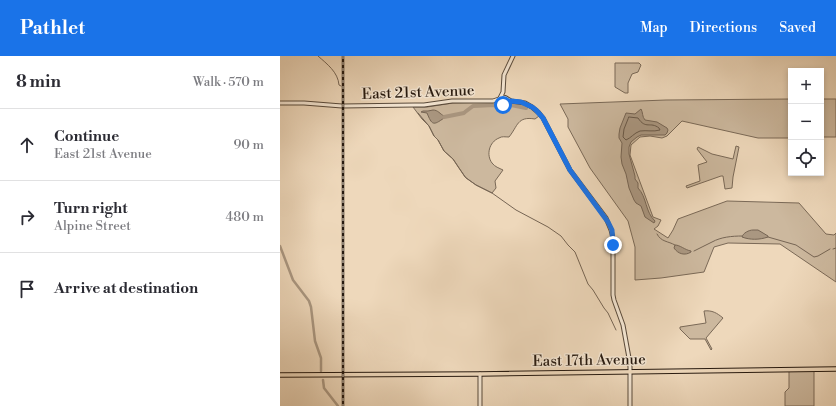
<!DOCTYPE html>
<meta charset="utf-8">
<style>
body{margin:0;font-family:"Libre Bodoni",serif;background:#f2f2f3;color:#2b2b33}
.controls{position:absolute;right:12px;top:12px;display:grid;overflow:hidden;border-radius:0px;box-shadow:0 2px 6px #0003}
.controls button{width:36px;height:36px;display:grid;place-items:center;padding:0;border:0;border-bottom:1px solid #e1e1e2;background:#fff;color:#2b2b33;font:20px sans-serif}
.stop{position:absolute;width:12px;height:12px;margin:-9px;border:3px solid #1a73e8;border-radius:50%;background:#fff}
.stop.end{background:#1a73e8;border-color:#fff;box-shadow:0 1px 4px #0008}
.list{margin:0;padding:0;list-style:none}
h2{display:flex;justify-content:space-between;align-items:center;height:52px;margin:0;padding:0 16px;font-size:17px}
h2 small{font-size:13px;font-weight:400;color:#7c7c81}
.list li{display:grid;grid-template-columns:26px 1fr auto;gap:12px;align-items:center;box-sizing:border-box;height:72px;padding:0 16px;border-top:1px solid #e1e1e2}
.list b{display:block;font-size:15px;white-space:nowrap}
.list p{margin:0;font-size:13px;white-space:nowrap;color:#7c7c81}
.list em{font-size:13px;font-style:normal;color:#7c7c81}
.icon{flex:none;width:22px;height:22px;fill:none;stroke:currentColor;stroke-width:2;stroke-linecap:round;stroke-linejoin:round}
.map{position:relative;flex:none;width:556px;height:350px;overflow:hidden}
header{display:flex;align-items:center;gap:24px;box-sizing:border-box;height:56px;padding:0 20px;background:#1a73e8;color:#fff}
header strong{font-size:19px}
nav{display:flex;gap:22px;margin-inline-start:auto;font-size:14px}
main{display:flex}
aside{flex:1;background:#fff}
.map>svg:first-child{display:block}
</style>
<header>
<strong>Pathlet</strong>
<nav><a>Map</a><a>Directions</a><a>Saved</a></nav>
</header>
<main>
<aside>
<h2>8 min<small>Walk · 570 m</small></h2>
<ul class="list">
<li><svg class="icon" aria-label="ahead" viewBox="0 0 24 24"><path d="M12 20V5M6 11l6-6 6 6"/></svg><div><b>Continue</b><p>East 21st Avenue</p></div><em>90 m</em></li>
<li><svg class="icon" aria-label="right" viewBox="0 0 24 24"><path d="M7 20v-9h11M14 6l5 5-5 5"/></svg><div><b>Turn right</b><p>Alpine Street</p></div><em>480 m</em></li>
<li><svg class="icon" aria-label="arrive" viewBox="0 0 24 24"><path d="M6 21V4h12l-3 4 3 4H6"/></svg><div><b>Arrive at destination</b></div></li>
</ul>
</aside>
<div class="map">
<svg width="556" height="350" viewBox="0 0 556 350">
<rect width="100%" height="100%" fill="#eed8bb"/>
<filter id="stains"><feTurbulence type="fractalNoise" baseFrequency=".005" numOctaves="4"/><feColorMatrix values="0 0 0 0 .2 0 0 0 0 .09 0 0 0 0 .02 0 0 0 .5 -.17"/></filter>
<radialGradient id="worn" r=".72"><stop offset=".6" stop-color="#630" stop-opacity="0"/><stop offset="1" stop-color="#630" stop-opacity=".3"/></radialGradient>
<g fill="#ccb89e" stroke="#7a6957">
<polygon points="335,7 359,7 361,9 358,16 352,18 348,27 348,37 345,37 335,31"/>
<polygon points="511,43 511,82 478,82 402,65 387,80 382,82 370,80 360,81 351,89 350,99 373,161 381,164 378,170 374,173 388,182 393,174 398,163 447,145 519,147 546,178 554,179 556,177 556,226 500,188 448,187 434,191 424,216 381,222 355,224 355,191 348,165 310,112 288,71 288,63 280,48 386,44"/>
<rect x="541" y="43" width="15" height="38"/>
<path d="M215,46L223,50L231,46L240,47L245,49L253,54L259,60L255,63C237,60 238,70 229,81C225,81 222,80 219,82C209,86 206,99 212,107C215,111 219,112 223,114L215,125L216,132L212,137L196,129L185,121L173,103L164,95L158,84L154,80L149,70L142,63L133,51H147L173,47Z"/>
<polygon points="456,90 459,91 453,121 452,132 445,133 443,120 441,120 407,132 406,130 420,125 418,109 427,106 417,93 418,91 432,98 453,103"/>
<path d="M424,255C432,254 437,257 443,262L426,282L432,293L431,294L425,283H410L400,273V271L426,267Z"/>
<polygon points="509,313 534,313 534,350 505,350 505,336 509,332"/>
</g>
<g fill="#aa9781" stroke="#766554">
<path d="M361,53C363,56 362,61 365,64L377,66L387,72L388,74L387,77L385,79H361L357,81L351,86L349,91V98L355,120V123L358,127V132C367,141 365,156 375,165L374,167L365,161L361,150L356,147L354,144L349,132L346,118L342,108L341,101L342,87L339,82V78L340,72L346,57L355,58Z"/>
<path d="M153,54C158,54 160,58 164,60V62C153,70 152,69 147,57L141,56L143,55H148Z"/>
<path d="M473,174H478L488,180V181C479,184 470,184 462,181C463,177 469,174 473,174Z"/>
<path d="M395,189C400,189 405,194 411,195V196C405,200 398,198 394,192Z"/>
</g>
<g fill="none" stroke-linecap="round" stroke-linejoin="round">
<path stroke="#685848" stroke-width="1" d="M349,61L358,62C366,74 370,65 379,72L380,74C373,76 367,74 360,75C354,77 351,82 346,84L343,81L344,73L348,63Z"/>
<g stroke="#766554" stroke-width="1">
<path d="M38,0C47,8 58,16 59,29L61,30"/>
<polyline points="138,57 149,70 154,80 158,84 164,95 173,103 179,112 186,122 196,129 212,137 236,154 268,171 281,180 288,189 295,196 308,228 313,234 324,252 328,257 336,274"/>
<path d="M377,178C381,186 388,185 395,189"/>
<polyline points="488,181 516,189 534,201 538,200 550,193"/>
<polyline points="553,193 556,192"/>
<path d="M414,195C420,192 426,189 432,186C441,181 452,180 462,180"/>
</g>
<g stroke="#aa9781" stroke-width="2.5">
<polyline points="0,190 13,224 29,245 31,251 35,285 41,302 41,315"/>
<polyline points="43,324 44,332 58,350"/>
</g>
<g stroke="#aa9781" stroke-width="4">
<polyline points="224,53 231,49 246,52"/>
<polyline points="185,56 193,50 215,49 221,53"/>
<polyline points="164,61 184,57"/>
</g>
<defs>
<g id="minor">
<circle cx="223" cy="45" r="4"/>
<polyline points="220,42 223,36 224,19 233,0"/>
<polyline points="226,42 231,45 245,47 252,51 259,57 263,62 290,114 326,162 331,174 333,182 333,239 334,244 343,269 349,302 350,311 350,350"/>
<polyline points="0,47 24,47 62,50 135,49 144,49 172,45 213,45 219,43"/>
<polyline points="200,350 200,318"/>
</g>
<polyline id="major" points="0,319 200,318 556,313"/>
</defs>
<use href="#minor" stroke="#594a3b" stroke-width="5"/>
<use href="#major" stroke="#271a10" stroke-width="5.5"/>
<use href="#minor" stroke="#f4e6d3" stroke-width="3"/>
<use href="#major" stroke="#eed8bb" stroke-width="3.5"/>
<defs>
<polyline id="rail" points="63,0 63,350"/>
</defs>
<use href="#rail" stroke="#271a10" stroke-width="2.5"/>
<use href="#rail" stroke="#f4e6d3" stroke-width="1" stroke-dasharray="3" stroke-linecap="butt"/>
</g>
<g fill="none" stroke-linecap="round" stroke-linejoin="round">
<polyline stroke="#1a73e8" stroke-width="5" points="223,49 231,45 241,46 252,51 256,54 263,62 290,114 328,166 332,174 333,189"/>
</g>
<g text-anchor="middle" stroke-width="3" stroke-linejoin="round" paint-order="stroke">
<g font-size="15" fill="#271a10" stroke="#f4e6d3">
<text transform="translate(138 36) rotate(-2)" y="5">East 21st Avenue</text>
<text transform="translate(309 304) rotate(-1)" y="5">East 17th Avenue</text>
</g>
</g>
<rect width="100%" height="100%" filter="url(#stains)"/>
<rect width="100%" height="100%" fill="url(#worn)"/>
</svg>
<div class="controls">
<button>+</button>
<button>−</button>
<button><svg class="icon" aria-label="locate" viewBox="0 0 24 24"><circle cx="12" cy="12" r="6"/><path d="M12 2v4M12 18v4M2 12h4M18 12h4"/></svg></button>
</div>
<div class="stop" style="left:223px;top:49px"></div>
<div class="stop end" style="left:333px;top:189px"></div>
</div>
</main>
